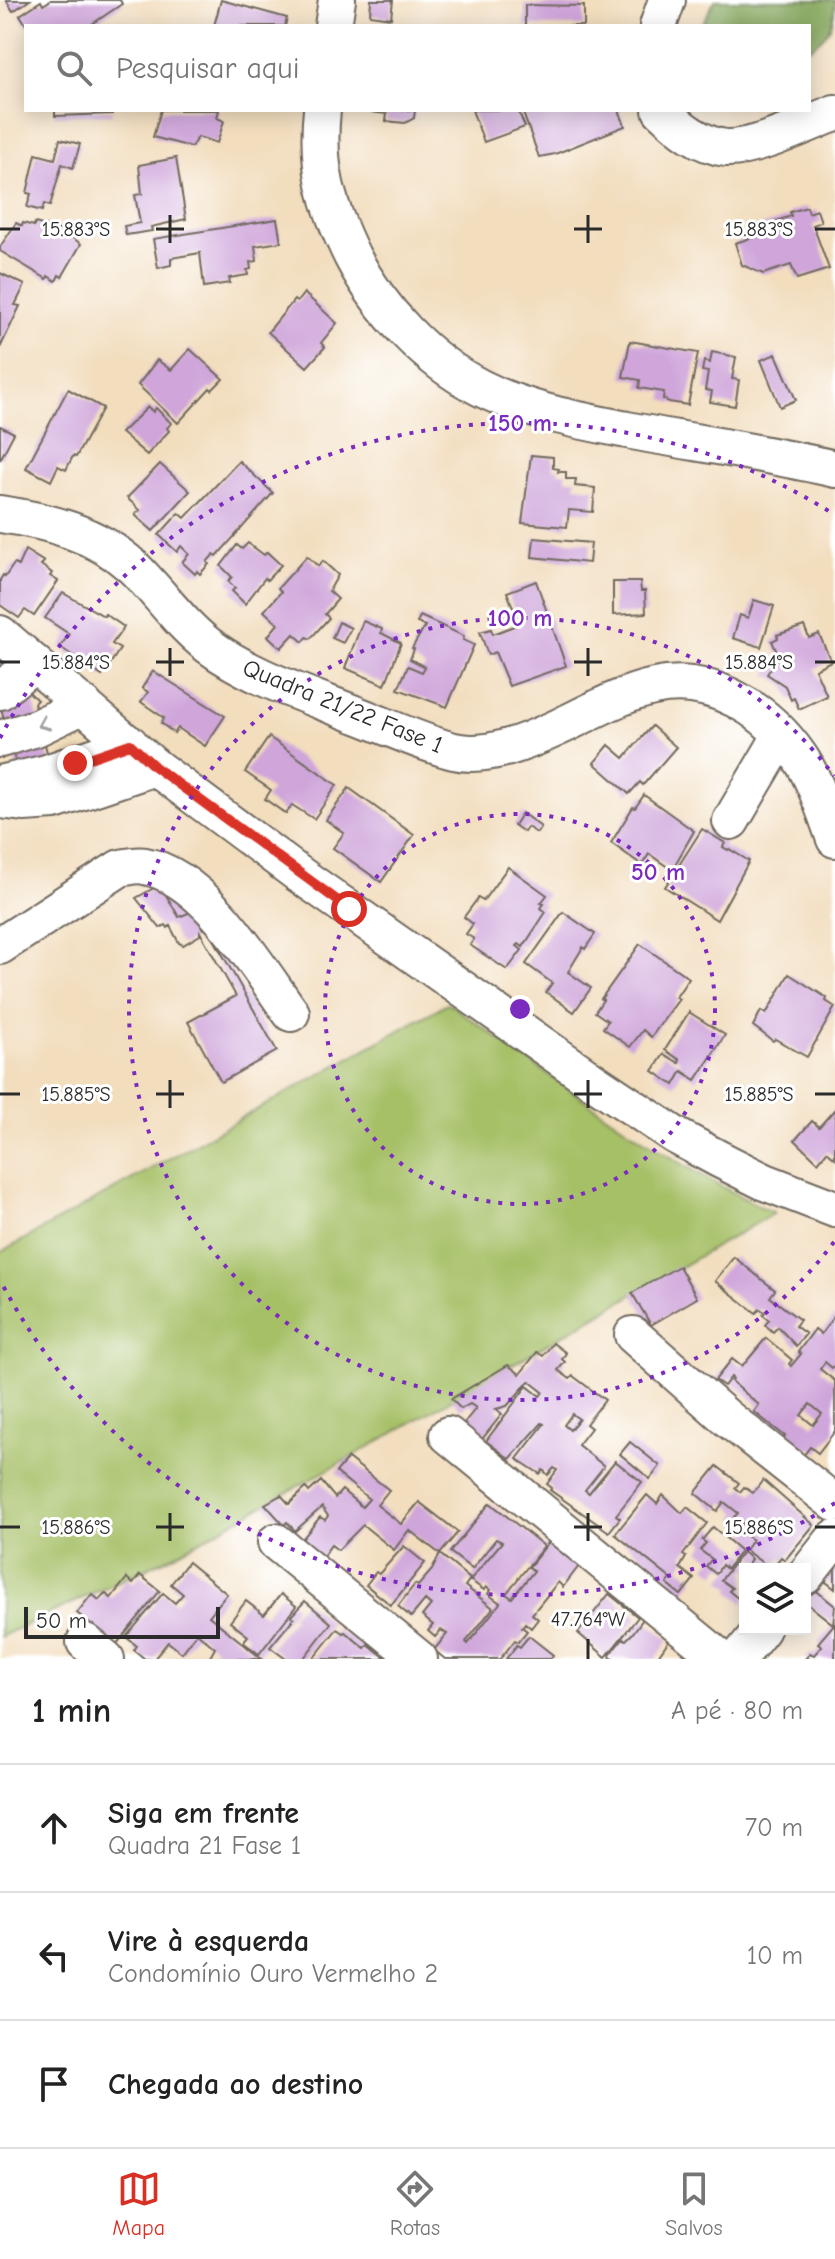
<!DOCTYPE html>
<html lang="pt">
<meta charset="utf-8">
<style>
body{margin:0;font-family:"Comic Neue",sans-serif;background:#f2f2f2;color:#222}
.controls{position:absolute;right:24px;bottom:24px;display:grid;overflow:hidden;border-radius:0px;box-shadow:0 4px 20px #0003}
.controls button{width:72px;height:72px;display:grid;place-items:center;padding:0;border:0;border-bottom:2px solid #e0e0e0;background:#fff;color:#222;font:40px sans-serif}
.scale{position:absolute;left:24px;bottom:20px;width:196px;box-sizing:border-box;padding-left:8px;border:4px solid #2b2b2b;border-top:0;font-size:22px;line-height:28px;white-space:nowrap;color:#2b2b2b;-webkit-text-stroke:6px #fff;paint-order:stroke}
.stop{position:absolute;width:24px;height:24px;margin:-18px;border:6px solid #d93025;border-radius:50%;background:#fff}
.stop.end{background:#d93025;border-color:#fff;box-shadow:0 2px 8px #0008}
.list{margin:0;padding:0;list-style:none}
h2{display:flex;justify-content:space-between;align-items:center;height:104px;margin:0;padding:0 32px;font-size:34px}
h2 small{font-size:26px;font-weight:400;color:#767676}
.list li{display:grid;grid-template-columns:52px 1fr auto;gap:24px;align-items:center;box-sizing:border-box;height:128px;padding:0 32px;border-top:2px solid #e0e0e0}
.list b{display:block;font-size:30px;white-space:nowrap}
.list p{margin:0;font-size:26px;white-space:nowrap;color:#767676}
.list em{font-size:26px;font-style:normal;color:#767676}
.icon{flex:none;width:44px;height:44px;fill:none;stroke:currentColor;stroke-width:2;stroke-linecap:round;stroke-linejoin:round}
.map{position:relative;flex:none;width:835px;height:1659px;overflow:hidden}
.search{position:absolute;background:#fff;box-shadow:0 4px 20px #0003;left:24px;right:24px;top:24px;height:88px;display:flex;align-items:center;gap:20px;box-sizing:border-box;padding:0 28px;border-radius:0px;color:#767676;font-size:30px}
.sheet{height:488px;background:#fff}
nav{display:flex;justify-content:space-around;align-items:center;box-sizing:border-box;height:112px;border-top:2px solid #e0e0e0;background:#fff;font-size:22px;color:#767676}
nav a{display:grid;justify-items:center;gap:4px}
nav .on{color:#d93025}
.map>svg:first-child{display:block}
</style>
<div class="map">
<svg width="835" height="1659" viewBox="0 0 835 1659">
<rect width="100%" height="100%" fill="#fff"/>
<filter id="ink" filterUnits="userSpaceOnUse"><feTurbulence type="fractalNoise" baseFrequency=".0125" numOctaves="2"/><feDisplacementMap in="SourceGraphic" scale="16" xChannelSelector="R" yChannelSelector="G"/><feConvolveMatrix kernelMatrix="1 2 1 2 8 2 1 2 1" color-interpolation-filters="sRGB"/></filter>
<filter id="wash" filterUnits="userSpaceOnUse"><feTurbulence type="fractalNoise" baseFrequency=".006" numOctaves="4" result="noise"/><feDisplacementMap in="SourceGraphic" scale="32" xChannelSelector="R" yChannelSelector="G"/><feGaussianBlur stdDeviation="1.8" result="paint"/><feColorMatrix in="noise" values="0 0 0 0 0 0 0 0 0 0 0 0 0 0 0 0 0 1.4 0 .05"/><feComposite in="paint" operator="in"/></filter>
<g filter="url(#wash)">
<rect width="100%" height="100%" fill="#f2ddbd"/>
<path fill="#a6c066" stroke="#687648" stroke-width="2" d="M448,1003C554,1077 657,1159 774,1213L371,1446L168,1558L0,1637V1253Z"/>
<path fill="#84a65b" stroke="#586843" stroke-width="2" d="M715,0H835C835,23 829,36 809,48V26H701Z"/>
<g id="blocks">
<g fill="#cfa5da" fill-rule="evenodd">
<polygon points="6,0 30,0 13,11"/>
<polygon points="51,0 120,0 122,4 89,26 27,26 20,15 41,1 43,5"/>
<polygon points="221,0 287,18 285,26 214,26"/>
<polygon points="371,0 393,0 391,18 370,15"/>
<polygon points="525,5 584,6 584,26 525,26"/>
<polygon points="55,110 112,110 112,114 55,116"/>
<polygon points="161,110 219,110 217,118 224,121 217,143 198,137 191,147 153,137"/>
<polygon points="371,110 415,110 414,118 405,123 386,121 387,114 371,112"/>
<polygon points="472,110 518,110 525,127 484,142"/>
<polygon points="522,110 619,110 625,126 555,154 539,157"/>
<polygon points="60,139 80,144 73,168 62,164 50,206 44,204 42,211 27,207 31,194 27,193 36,154 55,159"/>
<polygon points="176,158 186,219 151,227 152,231 126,235 124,226 140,223 135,195 142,194 139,165"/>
<polygon points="807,207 809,213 817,210 821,222 813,225 829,269 797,279 791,265 763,274 742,265 735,243 761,235 759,227 791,216 790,212"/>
<polygon points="277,219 281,242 255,246 257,261 250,262 251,269 247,270 248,275 229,278 230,283 204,287 200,253 171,258 171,265 158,268 153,239"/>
<polygon points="16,223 22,226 23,223 34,226 35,223 63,231 81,244 62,277 59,275 56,281 48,276 47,279 0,251 0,247"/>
<polygon points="0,273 25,285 15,305 20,306 0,348"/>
<polygon points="304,293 337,323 321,343 325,347 307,367 268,332 294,300 297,302"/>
<polygon points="630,341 698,353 688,405 669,402 663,399 664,392 639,388 640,380 623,377"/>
<polygon points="190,349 223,379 212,390 210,388 178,423 138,385 157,360 171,370"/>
<polygon points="712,352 736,357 732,379 739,380 735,406 710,402 712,391 705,390 708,372 702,371 704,361 710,363"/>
<polygon points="776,354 796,400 780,407 761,360"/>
<polygon points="68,389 103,408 76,457 73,456 66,470 58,466 51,481 26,468"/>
<polygon points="148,407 153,412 156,408 171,423 167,428 169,431 147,455 121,433"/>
<polygon points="0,426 14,433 0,460"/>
<polygon points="531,455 553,457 553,468 559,469 558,472 566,472 566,479 576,479 575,486 595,488 593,512 569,510 567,527 522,523"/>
<polygon points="239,461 273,493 217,556 214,554 207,562 209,564 200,574 197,571 195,574 182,562 189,554 181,546 177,552 159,535 179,513 185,518"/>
<polygon points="160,464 190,491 153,531 135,515 140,510 127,498"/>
<polygon points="534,538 591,543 589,563 532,557"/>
<polygon points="248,543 264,555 267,552 281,565 267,580 265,578 245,604 232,591 235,588 228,581 232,577 221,566 237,545 242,549"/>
<polygon points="25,550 44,562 41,565 52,573 50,576 58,581 34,616 25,610 19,618 0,605 0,580 3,575 5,577 14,564 18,566"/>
<polygon points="307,556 318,566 323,561 338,575 329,591 338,599 325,614 329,618 310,639 307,637 303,642 294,634 281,648 268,636 278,624 264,611 281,592 278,588"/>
<polygon points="536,581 566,666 509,686 495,652 488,655 480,632 491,629 493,634 517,625 513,616 516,615 507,592"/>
<polygon points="613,582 640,582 641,591 645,591 646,613 613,615"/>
<polygon points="63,593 104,616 105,614 124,627 112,644 120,649 102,676 60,647 69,634 45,618"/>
<polygon points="754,600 774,606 761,647 733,638 740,615 748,618"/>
<polygon points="420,616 464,636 463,640 474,645 447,707 398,689 408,666 422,672 425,667 410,659 414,649 412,648 425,626 417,623"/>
<polygon points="363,621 382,629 381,633 401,643 385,685 345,668"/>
<polygon points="339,622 351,628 343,643 332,638"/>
<polygon points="804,626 809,638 819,634 831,661 815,669 827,696 799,709 794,698 791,700 785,686 767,674 779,657 772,641 778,638 777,635"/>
<polygon points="153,671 225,716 205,746 178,728 174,733 161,723 164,718 141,702 148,692 142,688"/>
<polygon points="27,690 37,700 34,703 62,809 30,817 1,708"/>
<polygon points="652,726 676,747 643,785 640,782 629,794 594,763 609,745 624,758"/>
<polygon points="269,737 337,785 314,819 292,805 286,814 265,799 271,790 245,772"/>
<polygon points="349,788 414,835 381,882 333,848 344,833 326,820"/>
<polygon points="644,795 694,831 672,870 649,854 642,865 611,843 633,807 635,808"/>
<polygon points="522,813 541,827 537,833 527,827 524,832 514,825"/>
<polygon points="702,829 725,843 723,847 728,850 729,849 749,861 717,920 665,887"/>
<polygon points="508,867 547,895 541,903 544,904 541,908 546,912 523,947 519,944 517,946 522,950 507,970 470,945 474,939 466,934 473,924 464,917 478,898 483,901"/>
<polygon points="154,888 163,890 179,917 193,911 203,929 207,927 277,1051 221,1082 188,1022 236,996 200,932 200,935 183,945 179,943 170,926 168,928 166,925 160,928 136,898"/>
<polygon points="563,912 595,934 585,949 583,947 568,972 591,988 574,1012 546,992 552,983 526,964"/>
<polygon points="640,944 689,978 676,997 679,999 651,1037 643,1030 630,1047 603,1028 608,1021 595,1012 603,1000 601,999"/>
<polygon points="789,974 827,998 826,1001 835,1007 807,1057 775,1039 773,1041 753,1026 761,1011 766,1014"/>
<polygon points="689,1012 725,1035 696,1080 682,1071 674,1085 653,1071 664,1054 679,1063 680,1060 665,1050"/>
<polygon points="835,1109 835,1158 827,1151 818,1162 795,1140 812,1121 819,1127"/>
<polygon points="734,1257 775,1290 770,1297 800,1320 795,1326 806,1334 796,1346 778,1327 773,1332 765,1325 769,1320 763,1315 765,1312 760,1309 756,1313 715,1281"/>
<polygon points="679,1266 697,1298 651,1325 632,1293"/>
<path d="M835,1315V1365L832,1368L825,1362L820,1369L835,1381V1431L818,1453L810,1447L803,1456L782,1439L785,1436L754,1412L759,1405L731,1381L733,1379L731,1377L724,1386L715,1380L732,1359L741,1366L746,1362L766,1338L792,1360L789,1364L791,1366L801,1354L798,1352L815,1329L821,1334ZM810,1404L822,1414L813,1425L801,1415Z"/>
<path d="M553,1343L566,1353L562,1359L565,1362L558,1370L570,1379L573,1376L605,1400L586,1424L591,1428L578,1445L604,1466L585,1490L589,1493L615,1461L642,1482L616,1515L620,1518L609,1532L550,1490L552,1488L547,1484L557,1470L554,1468L548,1475L543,1470L540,1474L517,1459L544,1424L542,1423L510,1459L486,1441L527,1386L540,1396L543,1392L529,1381L507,1406L496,1409L502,1414L479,1443L460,1428L476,1408L470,1404L461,1409L451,1399L508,1365L520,1374L537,1352L543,1356ZM572,1414L579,1419L570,1430L564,1425Z"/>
<polygon points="630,1442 660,1466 650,1479 620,1454"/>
<polygon points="348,1458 389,1490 377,1505 401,1524 419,1502 458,1532 440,1554 470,1579 465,1586 493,1608 466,1642 468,1644 500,1603 488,1594 490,1590 486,1587 484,1590 470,1580 502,1542 496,1539 472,1569 450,1552 490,1503 544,1546 506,1594 512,1598 534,1571 529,1567 549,1542 579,1566 563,1587 558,1582 532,1614 538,1619 531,1628 525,1623 522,1627 527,1631 518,1642 515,1640 500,1659 445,1659 434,1650 447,1634 441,1630 435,1637 428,1631 433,1625 422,1616 431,1605 425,1600 411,1617 398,1606 415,1584 418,1586 432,1570 440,1554 409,1530 394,1550 363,1525 338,1550 331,1545 320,1560 299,1543 320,1517 325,1520 328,1516 322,1507 295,1531 287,1522 284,1525 265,1504 281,1495 289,1504 306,1488 309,1492 321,1481 335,1498 342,1490 362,1507 369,1499 336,1472"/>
<polygon points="717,1466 739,1483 735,1488 740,1492 744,1487 753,1493 763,1480 814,1525 785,1560 781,1557 771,1569 745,1550 752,1540 745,1535 750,1529 734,1517 738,1513 724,1502 717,1511 695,1493"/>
<polygon points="647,1495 657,1504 663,1495 682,1513 687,1507 707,1523 683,1555 686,1557 680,1568 694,1579 681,1595 667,1584 671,1579 615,1534"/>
<polygon points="713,1527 741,1551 727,1569 722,1565 716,1574 706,1566 712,1559 700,1550 706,1543 702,1540"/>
<polygon points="404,1546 425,1563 391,1605 366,1585 376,1572 379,1574"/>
<polygon points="743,1552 751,1559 748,1565 753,1569 745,1569 745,1604 729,1591 732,1588 721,1580"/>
<polygon points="835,1560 835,1589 821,1578"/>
<polygon points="188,1562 227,1594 209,1616 262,1659 209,1659 215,1648 197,1633 182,1653 168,1642 154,1659 145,1659 134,1650 137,1646 126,1637 163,1593 175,1603 183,1594 171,1584"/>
<polygon points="140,1575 160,1591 116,1645 77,1613 92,1594 99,1600 105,1593 111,1598 127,1578 133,1584"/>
<polygon points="813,1588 835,1606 833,1624 805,1602 805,1598"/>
<polygon points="281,1594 296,1606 259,1654 243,1642 248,1636 230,1622 246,1601 264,1615"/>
<polygon points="609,1594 638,1617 606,1657 578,1633"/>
<polygon points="305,1601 331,1623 303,1659 286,1659 270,1647 294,1618 291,1616"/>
<polygon points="643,1619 669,1640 656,1659 611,1659 610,1654 623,1638 626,1640 632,1634"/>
<polygon points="835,1623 835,1659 805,1659 810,1653 814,1655 822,1646 818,1643"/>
<polygon points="337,1629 343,1633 345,1632 365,1648 368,1644 387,1659 313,1659"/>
<polygon points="529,1636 553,1655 550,1659 506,1659 517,1645 520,1647"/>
</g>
</g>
</g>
<g filter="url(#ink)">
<use href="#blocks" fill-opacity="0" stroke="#71695e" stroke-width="2"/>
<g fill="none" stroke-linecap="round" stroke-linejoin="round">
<defs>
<g id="minor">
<polyline points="333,26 337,0"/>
<polyline points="658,26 667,0"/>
<path d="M322,110C316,167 327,205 352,256C380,310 426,360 481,388C526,411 578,420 627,430C696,443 766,453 835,469"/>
<path d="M661,110C679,127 700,145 726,148C753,150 808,123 835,113"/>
<path d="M0,514C48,521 96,533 133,567C159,592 180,624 209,646C252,678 308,695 357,715C389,727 421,743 454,751C488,759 529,741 559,727C589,713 621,694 654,687C711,674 767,710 799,756C815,779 825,812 835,839"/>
<polyline points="0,634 155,767 300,875 592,1080 676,1136 719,1159 765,1182 835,1209"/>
<polyline points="0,691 34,663"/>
<polyline points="0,739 36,728 84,705"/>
<polyline points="0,784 47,773 130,744"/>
<polyline points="0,800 24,803 54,801 155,767"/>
<polyline points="731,821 781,736"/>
<path d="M0,946L120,868C128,867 137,864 145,866C205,877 257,966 291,1013"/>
<polyline points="633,1335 727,1418 835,1503"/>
<polyline points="448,1435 721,1659"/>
<polyline points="276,1542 419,1659"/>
<polyline points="805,1576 835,1538"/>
<polyline points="85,1642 106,1659"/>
<polyline points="738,1659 762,1629"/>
</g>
</defs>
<use href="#minor" stroke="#71695e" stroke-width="40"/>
<use href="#minor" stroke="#fff" stroke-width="36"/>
</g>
<defs><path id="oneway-chevron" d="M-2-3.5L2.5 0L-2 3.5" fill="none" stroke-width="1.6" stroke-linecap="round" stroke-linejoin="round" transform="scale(2)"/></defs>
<use stroke="#a0a0a0" href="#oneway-chevron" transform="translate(43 724) rotate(157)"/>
</g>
<g fill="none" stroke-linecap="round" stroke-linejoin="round" filter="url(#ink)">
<polyline stroke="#d93025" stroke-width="10" points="75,763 130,744 155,767 349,909"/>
</g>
<path fill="none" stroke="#2b2b2b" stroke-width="3" d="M170,215V243M588,215V243M0,229H20M156,229H184M574,229H602M815,229H835M170,648V676M588,648V676M0,662H20M156,662H184M574,662H602M815,662H835M170,1080V1108M588,1080V1108M0,1094H20M156,1094H184M574,1094H602M815,1094H835M170,1513V1541M588,1513V1541M0,1527H20M156,1527H184M574,1527H602M815,1527H835M588,1639V1659"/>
<g fill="none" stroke="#7b2cbf" stroke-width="4" stroke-dasharray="4 8">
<circle cx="520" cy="1009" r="195"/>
<path d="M834 1242A391 391 0 1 1 834 776"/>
<path d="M835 1503A586 586 0 0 1 0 1280M0 738A586 586 0 0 1 835 515"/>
</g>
<g text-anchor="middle" stroke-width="6" stroke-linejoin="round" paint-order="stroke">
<g font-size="24" fill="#2b2b2b" stroke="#fff">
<text transform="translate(343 706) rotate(22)" y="8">Quadra 21/22 Fase 1</text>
</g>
</g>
<g font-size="20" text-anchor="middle" fill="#2b2b2b" stroke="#fff" stroke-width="6" stroke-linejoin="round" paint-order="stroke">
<text x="76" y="236">15.883°S</text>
<text x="759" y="236">15.883°S</text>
<text x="76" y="669">15.884°S</text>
<text x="759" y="669">15.884°S</text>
<text x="76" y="1101">15.885°S</text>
<text x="759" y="1101">15.885°S</text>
<text x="76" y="1534">15.886°S</text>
<text x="759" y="1534">15.886°S</text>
<text x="588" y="1626">47.764°W</text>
</g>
<circle cx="520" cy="1009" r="12" fill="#7b2cbf" stroke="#fff" stroke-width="4"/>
<g font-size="24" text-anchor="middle" font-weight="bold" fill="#7b2cbf" stroke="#fff" stroke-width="6" stroke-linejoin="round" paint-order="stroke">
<text x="520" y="431">150 m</text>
<text x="520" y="626">100 m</text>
<text x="658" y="880">50 m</text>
</g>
</svg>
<div class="controls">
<button><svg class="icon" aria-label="layers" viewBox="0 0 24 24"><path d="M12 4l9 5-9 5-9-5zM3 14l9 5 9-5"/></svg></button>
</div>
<div class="scale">50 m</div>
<div class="stop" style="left:349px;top:909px"></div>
<div class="stop end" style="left:75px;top:763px"></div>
<div class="search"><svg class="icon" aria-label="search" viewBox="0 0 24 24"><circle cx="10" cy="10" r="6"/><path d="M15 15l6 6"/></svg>Pesquisar aqui</div>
</div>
<section class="sheet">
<h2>1 min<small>A pé · 80 m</small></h2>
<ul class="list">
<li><svg class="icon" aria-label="ahead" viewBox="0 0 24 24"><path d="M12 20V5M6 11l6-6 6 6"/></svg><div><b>Siga em frente</b><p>Quadra 21 Fase 1</p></div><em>70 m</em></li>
<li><svg class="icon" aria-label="left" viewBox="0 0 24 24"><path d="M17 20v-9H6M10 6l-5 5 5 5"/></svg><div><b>Vire à esquerda</b><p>Condomínio Ouro Vermelho 2</p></div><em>10 m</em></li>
<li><svg class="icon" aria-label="arrive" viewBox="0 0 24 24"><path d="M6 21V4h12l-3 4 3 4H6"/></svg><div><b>Chegada ao destino</b></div></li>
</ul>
</section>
<nav>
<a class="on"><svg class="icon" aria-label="map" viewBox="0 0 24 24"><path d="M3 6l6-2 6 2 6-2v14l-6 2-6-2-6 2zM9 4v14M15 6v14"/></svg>Mapa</a>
<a><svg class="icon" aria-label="directions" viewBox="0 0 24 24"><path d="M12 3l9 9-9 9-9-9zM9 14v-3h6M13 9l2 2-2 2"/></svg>Rotas</a>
<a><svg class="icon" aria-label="saved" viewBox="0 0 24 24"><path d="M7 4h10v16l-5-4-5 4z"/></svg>Salvos</a>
</nav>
